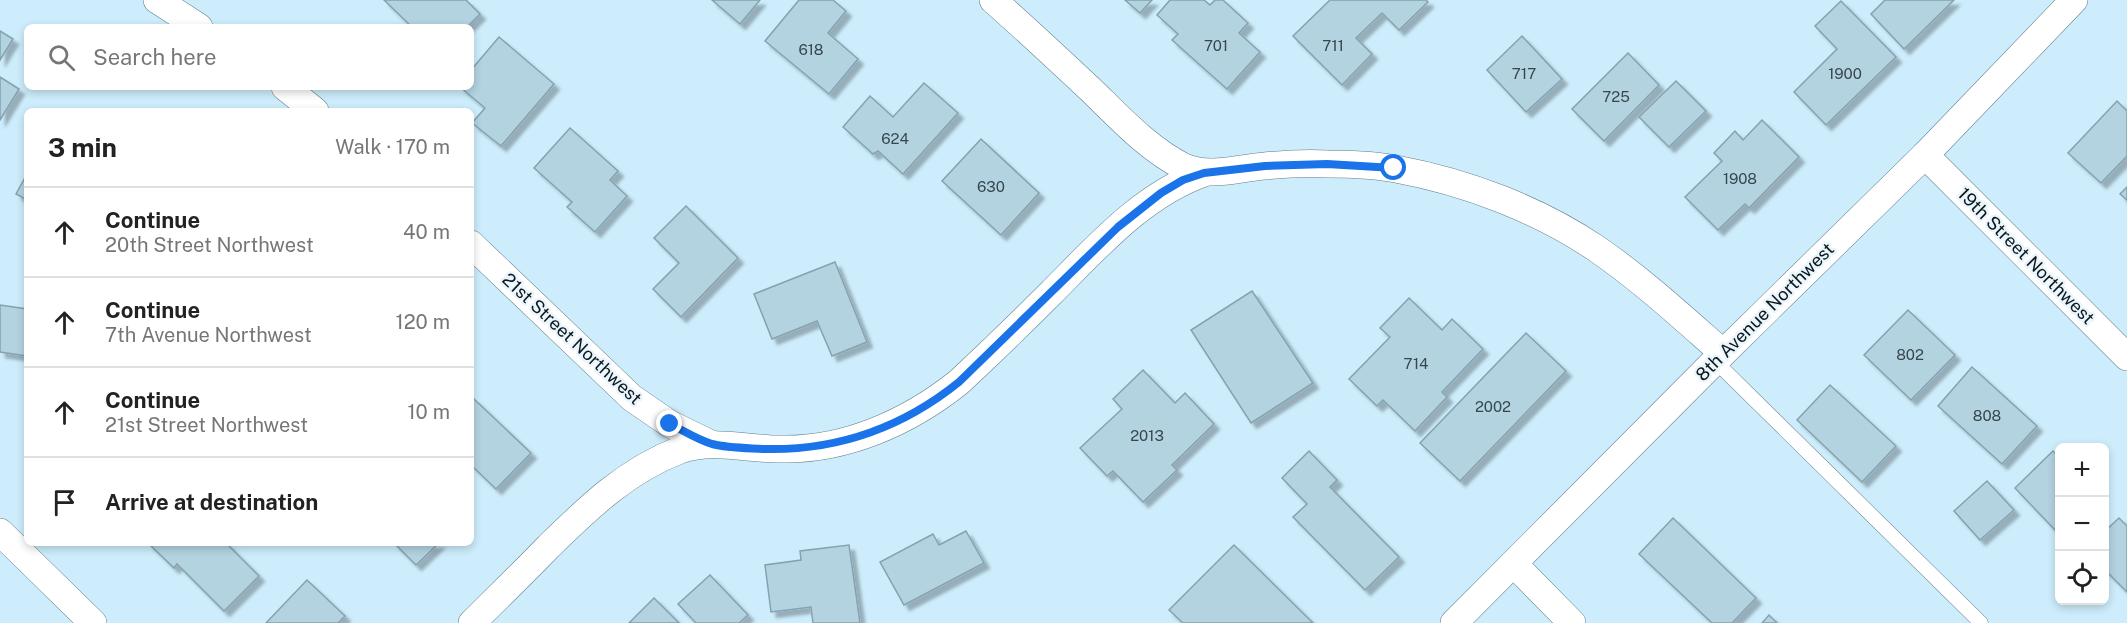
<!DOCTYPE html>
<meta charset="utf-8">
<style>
body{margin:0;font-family:"Public Sans",sans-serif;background:#f2f2f2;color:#222}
.controls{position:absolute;right:18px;bottom:18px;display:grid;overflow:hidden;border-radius:9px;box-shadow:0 3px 9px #0003}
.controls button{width:54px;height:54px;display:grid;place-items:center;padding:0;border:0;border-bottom:2px solid #e0e0e0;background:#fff;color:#222;font:30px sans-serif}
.stop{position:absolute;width:18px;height:18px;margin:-14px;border:4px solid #1a73e8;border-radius:50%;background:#fff}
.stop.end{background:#1a73e8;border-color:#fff;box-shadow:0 2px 6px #0008}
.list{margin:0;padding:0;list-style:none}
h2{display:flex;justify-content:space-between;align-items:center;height:78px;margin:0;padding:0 24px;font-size:26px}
h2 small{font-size:20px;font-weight:400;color:#767676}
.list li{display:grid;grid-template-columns:39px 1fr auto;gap:18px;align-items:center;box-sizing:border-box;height:90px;padding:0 24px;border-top:2px solid #e0e0e0}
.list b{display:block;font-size:22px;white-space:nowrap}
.list p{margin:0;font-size:20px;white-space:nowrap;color:#767676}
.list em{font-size:20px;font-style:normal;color:#767676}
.icon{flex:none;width:33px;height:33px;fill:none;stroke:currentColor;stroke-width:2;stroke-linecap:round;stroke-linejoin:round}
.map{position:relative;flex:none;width:2127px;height:623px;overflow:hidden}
.search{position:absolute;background:#fff;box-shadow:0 3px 9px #0003;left:24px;top:24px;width:450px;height:66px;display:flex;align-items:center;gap:15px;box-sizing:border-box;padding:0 21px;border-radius:9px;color:#767676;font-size:22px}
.panel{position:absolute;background:#fff;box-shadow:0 3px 9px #0003;left:24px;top:108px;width:450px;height:438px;border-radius:9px}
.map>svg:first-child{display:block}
</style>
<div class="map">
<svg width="2127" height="623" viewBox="0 0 2127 623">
<defs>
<filter id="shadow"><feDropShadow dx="5.5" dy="5.5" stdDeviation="1.5" flood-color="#0004"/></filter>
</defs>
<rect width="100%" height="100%" fill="#cdedfc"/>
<g fill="#b3d3e1" stroke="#84a2b0" stroke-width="1.5" filter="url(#shadow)">
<polygon points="384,0 466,0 480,14 467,27 409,27 411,26"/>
<polygon points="712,0 760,0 740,24"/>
<polygon points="799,0 833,0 846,11 828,33 858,59 829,94 765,41"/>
<polygon points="1125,0 1152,0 1140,13"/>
<polygon points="1170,0 1204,0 1210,5 1215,0 1223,0 1248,23 1239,33 1260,52 1227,89 1172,40 1178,34 1157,15"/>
<polygon points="1330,0 1426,0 1428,2 1399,30 1382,13 1356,38 1372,54 1342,85 1293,36"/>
<polygon points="1885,0 1954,0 1904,49 1871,14"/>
<polygon points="1841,1 1896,57 1826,125 1794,92 1837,49 1815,26"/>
<polygon points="0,31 13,39 0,60"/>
<polygon points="1522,36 1562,79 1526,112 1487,70"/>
<polygon points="499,37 554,84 501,146 472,123 485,108 460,87 471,87 471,70"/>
<polygon points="1628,53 1659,85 1604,141 1572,109"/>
<polygon points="0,77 19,89 0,120"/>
<polygon points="1676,81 1706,111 1669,147 1639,117"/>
<polygon points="924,83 958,113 903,174 878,151 873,154 843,127 870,96 893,117"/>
<polygon points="2117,101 2127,111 2127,156 2101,183 2068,153"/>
<polygon points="1762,120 1799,157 1749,208 1745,204 1718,230 1685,197 1722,161 1714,153 1735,131 1743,140"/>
<polygon points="570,128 618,171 610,180 627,196 595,232 567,207 572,202 534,168"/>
<polygon points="981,139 1039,193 1001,235 942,181"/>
<polygon points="27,174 27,200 16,194"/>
<polygon points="2127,187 2127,200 2120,194"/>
<polygon points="686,206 738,258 681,317 653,289 679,263 654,238"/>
<polygon points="835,262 867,342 832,356 817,321 772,339 754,294"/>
<polygon points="1252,291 1313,383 1251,423 1191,330"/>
<polygon points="1409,298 1442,330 1452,319 1483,349 1442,392 1447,397 1415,431 1383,400 1377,406 1349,379 1390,337 1380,328"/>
<polygon points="0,305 27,309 27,356 0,352"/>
<polygon points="1908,310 1955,355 1911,400 1864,355"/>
<polygon points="1526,333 1566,371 1460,481 1420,443"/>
<polygon points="1972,367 2037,426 2002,464 1938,406"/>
<polygon points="1143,370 1175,403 1185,393 1214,424 1172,465 1177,470 1143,502 1113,471 1107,476 1080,448 1122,409 1113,399"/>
<polygon points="1830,385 1896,446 1862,482 1797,420"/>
<polygon points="474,399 531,453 496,489 471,465 471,403"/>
<polygon points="1309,451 1337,480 1330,487 1399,557 1365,590 1293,517 1307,504 1282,478"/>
<polygon points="2053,451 2060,458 2060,528 2056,531 2015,488"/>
<polygon points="1987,481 2014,510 1980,540 1954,511"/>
<polygon points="1673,518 1756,598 1732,623 1712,623 1639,554"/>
<polygon points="2119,518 2127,526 2127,592 2104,569 2104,532"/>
<polygon points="966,531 984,563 904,605 880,562 933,534 939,545"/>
<polygon points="148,543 226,543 259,576 224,611 177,564 174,568"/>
<polygon points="394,543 439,543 416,565"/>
<polygon points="849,545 860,623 813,623 811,607 771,612 765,565 801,560 800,551"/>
<polygon points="1234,545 1313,623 1183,623 1169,610"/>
<polygon points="710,575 748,615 739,623 696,623 678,604"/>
<polygon points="307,580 345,616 338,623 266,623"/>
<polygon points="654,598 679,623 629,623"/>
<polygon points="1769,615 1777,623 1762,623"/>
</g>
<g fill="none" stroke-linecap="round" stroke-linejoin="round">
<defs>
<polyline id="lane" points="1715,361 1981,623"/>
<g id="street">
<polyline points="157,0 199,27"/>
<path d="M993,0C1026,29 1058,59 1090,89C1119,117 1148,149 1184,167C1210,178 1238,168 1265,166C1285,164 1307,163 1328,164C1350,164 1375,165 1396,169C1466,182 1538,209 1597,249C1642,280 1682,317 1723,353"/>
<polyline points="285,87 315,111"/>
<polyline points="1925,155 2127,357"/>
<polyline points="471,244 632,398 670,424 711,444"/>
<polyline points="0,532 93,623"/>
<polyline points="1514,564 1572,623"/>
<path d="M472,623C498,597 524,572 549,546C589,507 627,470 680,450C712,439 747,449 779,449C845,451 909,422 959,382C990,353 1021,323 1051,293C1097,247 1142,195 1204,173"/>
<polyline points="1454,623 1715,361 1925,155 2074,0"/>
</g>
</defs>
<use href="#lane" stroke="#617e8c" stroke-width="15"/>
<use href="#street" stroke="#617e8c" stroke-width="28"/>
<use href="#lane" stroke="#fff" stroke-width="14"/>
<use href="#street" stroke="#fff" stroke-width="27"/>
</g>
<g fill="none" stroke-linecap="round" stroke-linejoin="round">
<path stroke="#1a73e8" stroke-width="8" d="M670,424C684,431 698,440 712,444C728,448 746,448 763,449C836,451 902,428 959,382L1118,227L1161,193L1183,180L1204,173L1265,166L1327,164L1394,168"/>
</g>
<g text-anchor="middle" stroke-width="5" stroke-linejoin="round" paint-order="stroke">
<g font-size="15" fill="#36474e">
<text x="1216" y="51">701</text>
<text x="1333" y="51">711</text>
<text x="811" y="55">618</text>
<text x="1524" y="79">717</text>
<text x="1845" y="79">1900</text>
<text x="1616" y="102">725</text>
<text x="895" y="144">624</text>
<text x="1740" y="184">1908</text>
<text x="991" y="192">630</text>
<text x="1910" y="360">802</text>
<text x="1416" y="369">714</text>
<text x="1493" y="412">2002</text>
<text x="1987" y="421">808</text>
<text x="1147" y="441">2013</text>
</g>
<g font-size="18" fill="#0d181d" stroke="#eaf6fc">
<text transform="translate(2026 256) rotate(45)" y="6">19th Street Northwest</text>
<text transform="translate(1765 312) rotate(-45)" y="6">8th Avenue Northwest</text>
<text transform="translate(572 339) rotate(43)" y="6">21st Street Northwest</text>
</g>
</g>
</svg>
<div class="controls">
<button>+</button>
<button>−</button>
<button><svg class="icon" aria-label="locate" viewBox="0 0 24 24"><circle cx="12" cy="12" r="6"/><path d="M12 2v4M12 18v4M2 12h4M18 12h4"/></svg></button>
</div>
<div class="stop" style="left:1394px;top:168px"></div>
<div class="stop end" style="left:670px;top:424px"></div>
<div class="search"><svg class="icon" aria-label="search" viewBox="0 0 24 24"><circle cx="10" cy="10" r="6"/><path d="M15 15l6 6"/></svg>Search here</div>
<section class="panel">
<h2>3 min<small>Walk · 170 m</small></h2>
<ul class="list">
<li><svg class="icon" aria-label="ahead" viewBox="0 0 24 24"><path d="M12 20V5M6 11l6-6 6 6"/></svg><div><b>Continue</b><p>20th Street Northwest</p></div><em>40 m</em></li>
<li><svg class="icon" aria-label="ahead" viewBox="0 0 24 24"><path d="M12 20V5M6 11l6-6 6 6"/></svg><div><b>Continue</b><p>7th Avenue Northwest</p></div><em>120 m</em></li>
<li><svg class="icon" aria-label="ahead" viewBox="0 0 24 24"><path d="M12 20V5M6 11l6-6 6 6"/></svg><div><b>Continue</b><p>21st Street Northwest</p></div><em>10 m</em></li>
<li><svg class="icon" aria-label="arrive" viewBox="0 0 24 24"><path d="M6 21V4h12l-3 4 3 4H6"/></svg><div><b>Arrive at destination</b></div></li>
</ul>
</section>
</div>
